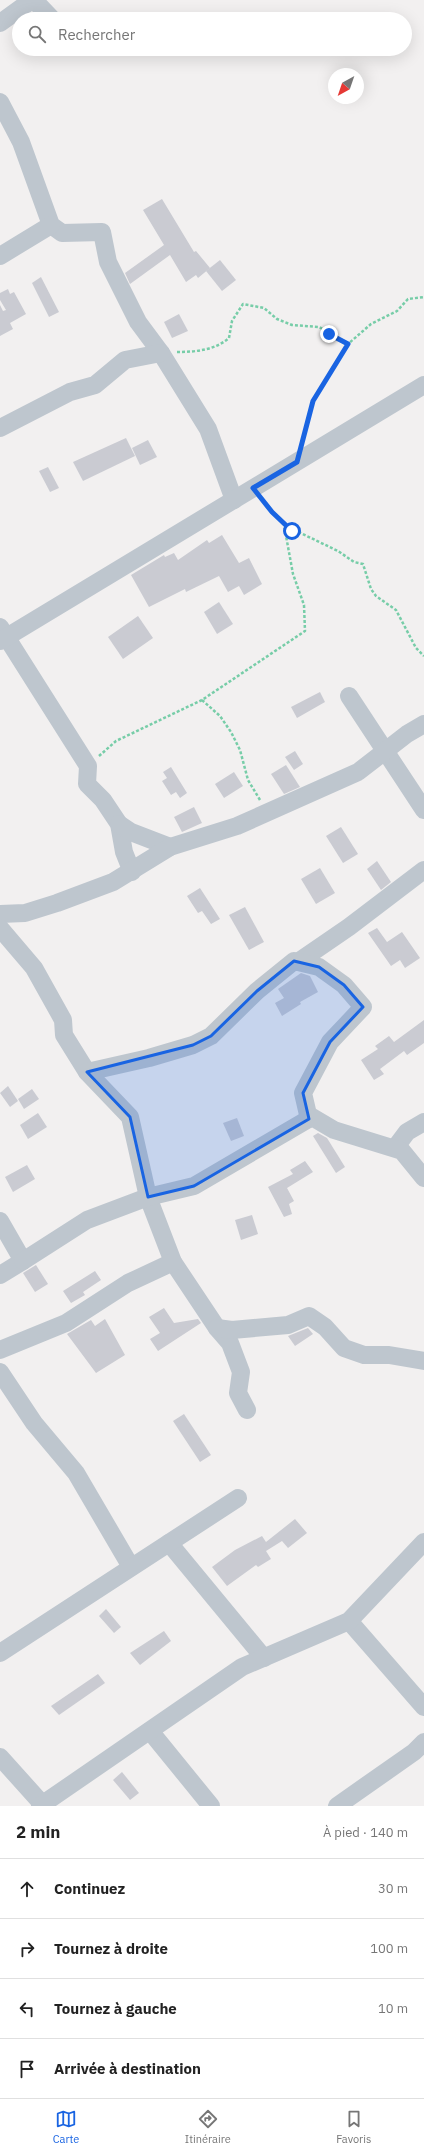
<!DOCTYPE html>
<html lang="fr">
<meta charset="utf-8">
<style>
body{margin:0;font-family:"IBM Plex Sans",sans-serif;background:#f2f2f2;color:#222}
.compass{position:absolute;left:328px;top:68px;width:36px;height:36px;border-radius:50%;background:#fff;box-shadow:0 4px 16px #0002;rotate:220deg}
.stop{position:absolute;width:12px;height:12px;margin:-9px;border:3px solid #1964e2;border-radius:50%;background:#fff}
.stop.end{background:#1964e2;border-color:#fff;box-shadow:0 1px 4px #0008}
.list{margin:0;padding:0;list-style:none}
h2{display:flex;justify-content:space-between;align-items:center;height:52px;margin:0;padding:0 16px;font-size:17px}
h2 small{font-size:13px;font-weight:400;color:#767676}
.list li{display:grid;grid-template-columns:26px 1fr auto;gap:12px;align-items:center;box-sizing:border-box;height:60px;padding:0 16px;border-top:1px solid #e0e0e0}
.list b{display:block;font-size:15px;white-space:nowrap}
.list em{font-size:13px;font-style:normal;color:#767676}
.icon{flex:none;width:22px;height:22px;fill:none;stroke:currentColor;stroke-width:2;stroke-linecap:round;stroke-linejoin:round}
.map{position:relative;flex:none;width:424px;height:1806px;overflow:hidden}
.search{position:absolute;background:#fff;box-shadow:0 4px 16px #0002;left:12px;right:12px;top:12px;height:44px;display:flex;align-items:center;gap:10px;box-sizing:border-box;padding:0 14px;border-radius:22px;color:#767676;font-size:15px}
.sheet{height:292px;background:#fff}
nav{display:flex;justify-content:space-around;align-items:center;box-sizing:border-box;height:56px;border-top:1px solid #e0e0e0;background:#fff;font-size:11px;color:#767676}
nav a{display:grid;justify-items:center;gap:2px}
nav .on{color:#1964e2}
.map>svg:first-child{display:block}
</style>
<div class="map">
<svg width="424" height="1806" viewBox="0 0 424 1806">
<rect width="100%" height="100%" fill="#f2f0f0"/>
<g fill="#cacbd2">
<polygon points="162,199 194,252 196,251 210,268 198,278 196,275 186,282 170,255 130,284 125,273 164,245 143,210"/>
<polygon points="220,260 236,280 222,291 206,271"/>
<polygon points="41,277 59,312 49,317 32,283"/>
<polygon points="8,289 10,294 14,292 26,314 10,323 13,329 0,336 0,305 3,311 6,310 0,300 0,293"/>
<polygon points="179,314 188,331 172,338 164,322"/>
<polygon points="126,438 135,456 83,481 73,462"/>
<polygon points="148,440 157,457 140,465 132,448"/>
<polygon points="48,467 59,488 50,492 39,471"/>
<polygon points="222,535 239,563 249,558 262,584 244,595 239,586 228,592 219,576 186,592 185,589 149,607 131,575 164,555 165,557 174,553 178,560 207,540 209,543"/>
<polygon points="219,602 233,624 217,634 204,612"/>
<polygon points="138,616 153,638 123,659 108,637"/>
<polygon points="320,692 325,702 297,718 291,707"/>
<polygon points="295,751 303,764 294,770 285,757"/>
<polygon points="286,765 300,787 284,794 271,774"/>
<polygon points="171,767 187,793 180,798 176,792 171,795 162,781 167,778 163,772"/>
<polygon points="234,772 243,786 224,798 215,784"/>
<polygon points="194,807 202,823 182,832 174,817"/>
<polygon points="341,827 358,854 343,863 326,836"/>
<polygon points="377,861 391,882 381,890 367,869"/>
<polygon points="320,868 335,893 316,904 301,879"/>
<polygon points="200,888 220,919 211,924 202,911 198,913 187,896"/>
<polygon points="245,907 264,942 249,950 229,915"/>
<polygon points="377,928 387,942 402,932 420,958 405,968 400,960 391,966 368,933"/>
<polygon points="301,973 310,976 318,992 300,1002 301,1004 282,1016 275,1003 284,998 278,989"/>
<polygon points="424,1020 424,1043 407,1055 404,1051 380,1069 384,1074 374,1080 361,1060 378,1049 375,1046 389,1036 394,1042"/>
<polygon points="8,1086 18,1101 10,1107 0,1093"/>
<polygon points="32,1089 39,1099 24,1109 18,1099"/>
<polygon points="38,1113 47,1127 28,1139 20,1125"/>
<polygon points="237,1118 244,1136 231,1141 223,1123"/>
<polygon points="318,1133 327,1138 345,1167 336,1173 313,1136"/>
<polygon points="305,1161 313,1172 287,1188 294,1201 289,1204 292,1214 284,1217 268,1187 293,1174 290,1170"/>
<polygon points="27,1165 35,1179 13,1192 5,1177"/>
<polygon points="252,1215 258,1234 241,1240 235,1220"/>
<polygon points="36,1265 48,1284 35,1292 23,1273"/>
<polygon points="95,1271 101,1280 83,1292 85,1295 71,1303 63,1291"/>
<polygon points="164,1308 174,1323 198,1319 201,1323 158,1351 150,1339 160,1333 149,1317"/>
<polygon points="105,1319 125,1355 96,1373 67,1334 91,1320 95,1326"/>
<polygon points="308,1328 313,1334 295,1346 288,1336"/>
<polygon points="184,1414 211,1455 200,1462 173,1421"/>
<polygon points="295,1519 307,1533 288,1548 282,1541 266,1551 271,1559 258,1567 256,1565 227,1586 212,1567 235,1550 262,1536 266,1542"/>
<polygon points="106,1609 121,1627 114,1633 99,1616"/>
<polygon points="164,1631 171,1641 140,1665 130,1653"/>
<polygon points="98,1674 105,1683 59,1715 51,1706"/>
<polygon points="122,1772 139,1793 130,1800 113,1780"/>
</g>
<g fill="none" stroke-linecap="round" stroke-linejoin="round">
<g stroke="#77cda8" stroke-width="2.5" stroke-dasharray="3 2" stroke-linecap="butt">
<path d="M177,352C196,352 215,350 229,338L232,321L243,304L264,308L277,319L292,325L319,327L348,344"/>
<polyline points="303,440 313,401 348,344 371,324 397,311 408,299 424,297"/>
<polyline points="262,499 284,525 338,551 354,562 363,564 371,589 376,596 396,610 416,648 424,656"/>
<polyline points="202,700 220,716 231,732 240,750 248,780 260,800"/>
<polyline points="99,756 116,741 202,700 305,631 304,605 293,574 284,525"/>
</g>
<g stroke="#bec6ce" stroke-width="18">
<polyline points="34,0 52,19"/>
<polyline points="0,23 32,0"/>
<polyline points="0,102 21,142 51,225 62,233 102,232 108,262 138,322 161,353 208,429 234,500"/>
<polyline points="0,256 51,225"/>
<polyline points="0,428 70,392 95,385 125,360 161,353"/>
<polyline points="0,627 88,766 87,784 103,800 119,824 124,852 132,872"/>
<polyline points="0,641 424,385"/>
<polyline points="349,696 424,810"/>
<polyline points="119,824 131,832 170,847"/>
<polyline points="0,914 25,913 57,903 113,882 170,847 237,826 358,772 407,734 424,724"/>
<polyline points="0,928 34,968 63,1020 64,1035 87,1072 130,1117 148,1197 173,1262 217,1328 230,1343 241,1372 238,1393 247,1410"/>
<polyline points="298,962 349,927 424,870"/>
<polyline points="87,1072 149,1058 193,1045 211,1036 257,991 294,961 319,967 344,985 363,1007 330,1042 303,1093 309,1119"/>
<polyline points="395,1148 407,1132 424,1122"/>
<polyline points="0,1221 23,1261 0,1275"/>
<polyline points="23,1261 87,1220 148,1197 194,1186 312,1117 334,1130 402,1151 424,1178"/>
<polyline points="217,1328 232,1330 288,1325 309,1316 325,1327 344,1348 364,1355 389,1355 424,1361"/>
<polyline points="0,1350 66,1323 128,1283 173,1262"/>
<polyline points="0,1372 34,1423 76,1473 131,1567"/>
<polyline points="169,1543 264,1658"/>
<polyline points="349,1621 424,1707"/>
<polyline points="0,1653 238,1498"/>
<polyline points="150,1731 211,1806"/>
<polyline points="0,1757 44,1806"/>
<polyline points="40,1806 242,1667 349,1621 424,1542"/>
<polyline points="337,1806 414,1752 424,1742"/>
</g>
</g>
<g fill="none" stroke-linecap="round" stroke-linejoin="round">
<polyline stroke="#1964e2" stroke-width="5" points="292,531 272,512 253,488 297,462 313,401 348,344 329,334"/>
</g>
<path fill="#1964e2" fill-opacity="0.2" stroke="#1964e2" stroke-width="3" stroke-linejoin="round" d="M294,961L319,967L344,985L363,1007L330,1042L303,1093L309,1119L194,1186L148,1197L130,1117L87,1072L193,1045L211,1036L257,991Z"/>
</svg>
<svg class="compass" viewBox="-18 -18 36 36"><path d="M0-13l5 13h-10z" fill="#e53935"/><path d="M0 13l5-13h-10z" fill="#767676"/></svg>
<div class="stop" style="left:292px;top:531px"></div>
<div class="stop end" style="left:329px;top:334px"></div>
<div class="search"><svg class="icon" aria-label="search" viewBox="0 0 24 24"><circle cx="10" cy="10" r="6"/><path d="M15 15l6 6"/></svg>Rechercher</div>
</div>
<section class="sheet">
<h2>2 min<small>À pied · 140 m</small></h2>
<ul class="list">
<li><svg class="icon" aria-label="ahead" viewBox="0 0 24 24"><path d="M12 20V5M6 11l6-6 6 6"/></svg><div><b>Continuez</b></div><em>30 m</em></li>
<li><svg class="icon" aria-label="right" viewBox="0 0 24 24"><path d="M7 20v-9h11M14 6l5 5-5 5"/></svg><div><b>Tournez à droite</b></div><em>100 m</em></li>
<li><svg class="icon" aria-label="left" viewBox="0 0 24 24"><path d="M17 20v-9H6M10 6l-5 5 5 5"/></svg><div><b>Tournez à gauche</b></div><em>10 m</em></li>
<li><svg class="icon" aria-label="arrive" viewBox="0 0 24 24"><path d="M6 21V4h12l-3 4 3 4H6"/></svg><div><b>Arrivée à destination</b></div></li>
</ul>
</section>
<nav>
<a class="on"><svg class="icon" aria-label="map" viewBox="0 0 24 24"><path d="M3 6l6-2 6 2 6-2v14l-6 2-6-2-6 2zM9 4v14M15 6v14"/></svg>Carte</a>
<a><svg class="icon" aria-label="directions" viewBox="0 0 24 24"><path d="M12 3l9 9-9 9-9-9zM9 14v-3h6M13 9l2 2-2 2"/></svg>Itinéraire</a>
<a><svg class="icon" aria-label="saved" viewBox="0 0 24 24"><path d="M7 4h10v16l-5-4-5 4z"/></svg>Favoris</a>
</nav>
